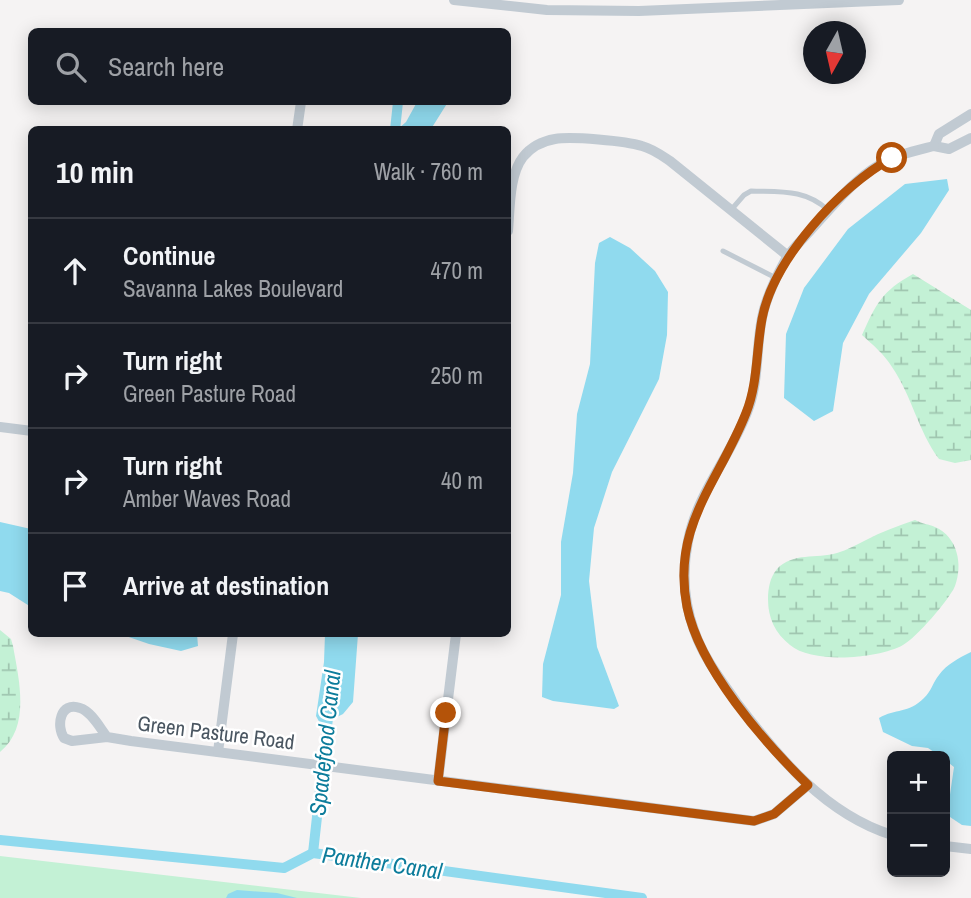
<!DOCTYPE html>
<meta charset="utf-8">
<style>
body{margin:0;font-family:"Archivo Narrow",sans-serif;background:#242831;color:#f1f3f6}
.controls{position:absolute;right:21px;bottom:21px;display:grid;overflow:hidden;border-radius:10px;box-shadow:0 4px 18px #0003}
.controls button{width:63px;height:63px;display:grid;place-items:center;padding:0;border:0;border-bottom:2px solid #363941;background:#171b24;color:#f1f3f6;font:35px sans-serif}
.compass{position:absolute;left:803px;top:21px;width:63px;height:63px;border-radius:50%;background:#171b24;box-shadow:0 4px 18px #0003;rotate:188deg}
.stop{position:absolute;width:21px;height:21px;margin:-16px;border:5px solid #b45309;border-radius:50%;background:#fff}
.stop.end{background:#b45309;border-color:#fff;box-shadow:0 2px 7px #0008}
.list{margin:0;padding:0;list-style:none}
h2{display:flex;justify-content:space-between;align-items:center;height:91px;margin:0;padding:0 28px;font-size:30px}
h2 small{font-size:23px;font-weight:400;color:#9ea1a6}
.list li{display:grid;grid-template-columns:46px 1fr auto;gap:21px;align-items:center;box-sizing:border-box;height:105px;padding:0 28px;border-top:2px solid #363941}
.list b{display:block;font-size:26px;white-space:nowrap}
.list p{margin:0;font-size:23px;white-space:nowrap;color:#9ea1a6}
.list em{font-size:23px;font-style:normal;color:#9ea1a6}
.icon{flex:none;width:38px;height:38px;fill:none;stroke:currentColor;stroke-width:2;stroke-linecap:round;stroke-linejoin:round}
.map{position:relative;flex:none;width:971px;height:898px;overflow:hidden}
.search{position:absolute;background:#171b24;box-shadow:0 4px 18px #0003;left:28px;top:28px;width:483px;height:77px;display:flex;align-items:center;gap:18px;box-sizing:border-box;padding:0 24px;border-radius:10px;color:#9ea1a6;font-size:26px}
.panel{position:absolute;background:#171b24;box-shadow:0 4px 18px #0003;left:28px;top:126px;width:483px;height:511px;border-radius:10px}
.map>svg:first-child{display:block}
</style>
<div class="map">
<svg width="971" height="898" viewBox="0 0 971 898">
<defs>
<pattern id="wetland-marsh" width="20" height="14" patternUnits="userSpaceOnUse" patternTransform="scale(1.75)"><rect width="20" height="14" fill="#c3f1d5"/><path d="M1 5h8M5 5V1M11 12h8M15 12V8" fill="none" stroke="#a0c6b0"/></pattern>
</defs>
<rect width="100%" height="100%" fill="#f5f3f3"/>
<polygon fill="#c3f1d5" points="0,856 361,898 0,898"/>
<g fill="url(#wetland-marsh)">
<path d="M913,274L971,310V460L955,463L939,459C918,431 912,396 892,367C884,354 873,345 862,335C876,304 882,291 913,274Z"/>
<path d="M915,520C922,524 929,524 935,527C958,537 963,565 955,586C949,600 916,638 903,645C878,659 812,664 790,645C775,633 768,618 768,599C768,589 770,577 777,569C793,552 816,559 837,553C847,550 856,545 866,540C881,532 898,526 915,520Z"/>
<path d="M0,630L11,639L13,646C19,680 31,727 0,752Z"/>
</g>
<g fill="#90daee">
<polygon points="417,102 448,102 431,129 398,129 406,122"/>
<polygon points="947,179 949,190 921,233 869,294 843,343 833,411 814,421 784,398 786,334 804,288 848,229 905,184"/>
<polygon points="610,237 630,248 655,271 668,292 667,335 659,379 612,472 594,528 589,581 597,647 619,706 614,709 553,701 542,697 543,664 561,595 561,542 573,473 577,414 590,364 595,263 599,243"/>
<polygon points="0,522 31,529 31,607 9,593 0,591"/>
<polygon points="120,634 197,634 198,646 181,651 149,644"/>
<polygon points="325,634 358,634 353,702 343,714 321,725 316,716 324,662"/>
<path d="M971,652V826L962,825L947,815L954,767L945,760V756H940L928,748L912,746L883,732L879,718C896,708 908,714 924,698C931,692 933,682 939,675C947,664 959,658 971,652Z"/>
<polygon points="237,890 277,893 297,898 226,898 228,894"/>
</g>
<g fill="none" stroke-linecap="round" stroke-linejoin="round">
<g stroke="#90daee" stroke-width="10">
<polyline points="395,130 398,102"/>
<polyline points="0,840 284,868 313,853 642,898"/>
<polyline points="313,853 329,709"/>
</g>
<g stroke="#c1cad2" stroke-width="5">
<path d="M731,210L744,195L751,191C781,192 805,189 828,210"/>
<polyline points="723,251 776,278"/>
</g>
<g stroke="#c1cad2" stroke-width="10">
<polyline points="454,0 547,10 639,11 899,0"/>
<polyline points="971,114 939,134 934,146 949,149 971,138"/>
<polyline points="297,130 301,102"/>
<path d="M508,231C510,209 509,175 523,157C531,147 543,141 555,139C571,136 626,141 642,146C653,149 661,155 670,161L788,256"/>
<polyline points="0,427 32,431"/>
<path d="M107,737L72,741L64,738C56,726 60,701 80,708C91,711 100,728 107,737L131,741L754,821L774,814L808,785"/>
<polyline points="218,752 233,634"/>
<polyline points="438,781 456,634"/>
<path d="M892,835C825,814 778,757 737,703C721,680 703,657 694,630C684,602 682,571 688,541C697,492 733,454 749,407C759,378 756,347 762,318C766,297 776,277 786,259C792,249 802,240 810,231C831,208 852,181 879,165C896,155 915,151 934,146"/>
<polyline points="945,846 971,849"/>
</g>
</g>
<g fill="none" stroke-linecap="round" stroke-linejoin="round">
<path stroke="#b45309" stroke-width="9" d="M446,713L438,781L754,821L774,814L808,785C763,741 700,669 687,607C671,526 719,482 746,413C758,383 756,351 762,319C773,260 840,186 892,158"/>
</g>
<g text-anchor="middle" stroke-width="5" stroke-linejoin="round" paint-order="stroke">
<g font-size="21" fill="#4a5661" stroke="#fff">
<text transform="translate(216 733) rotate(7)" y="7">Green Pasture Road</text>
</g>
<g font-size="23" font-style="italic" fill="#0c7c9b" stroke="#fff">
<text transform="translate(325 743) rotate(-84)" y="8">Spadefood Canal</text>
<text transform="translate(382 863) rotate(8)" y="8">Panther Canal</text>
</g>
</g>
</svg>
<div class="controls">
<button>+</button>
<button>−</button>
</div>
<svg class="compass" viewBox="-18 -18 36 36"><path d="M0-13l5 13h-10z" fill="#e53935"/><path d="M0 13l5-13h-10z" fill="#9ea1a6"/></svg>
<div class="stop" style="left:892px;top:158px"></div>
<div class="stop end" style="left:446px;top:713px"></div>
<div class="search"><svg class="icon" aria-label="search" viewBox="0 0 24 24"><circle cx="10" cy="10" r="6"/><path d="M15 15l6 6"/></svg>Search here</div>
<section class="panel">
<h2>10 min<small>Walk · 760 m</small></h2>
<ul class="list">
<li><svg class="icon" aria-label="ahead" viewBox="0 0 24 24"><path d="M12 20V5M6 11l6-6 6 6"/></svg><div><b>Continue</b><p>Savanna Lakes Boulevard</p></div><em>470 m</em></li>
<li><svg class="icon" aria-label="right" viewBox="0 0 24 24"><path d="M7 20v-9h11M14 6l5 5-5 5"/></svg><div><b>Turn right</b><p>Green Pasture Road</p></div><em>250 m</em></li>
<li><svg class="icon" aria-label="right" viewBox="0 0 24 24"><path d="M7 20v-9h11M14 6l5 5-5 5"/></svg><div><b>Turn right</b><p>Amber Waves Road</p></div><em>40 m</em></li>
<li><svg class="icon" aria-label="arrive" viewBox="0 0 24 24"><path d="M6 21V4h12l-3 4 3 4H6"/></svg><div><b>Arrive at destination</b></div></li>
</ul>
</section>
</div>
